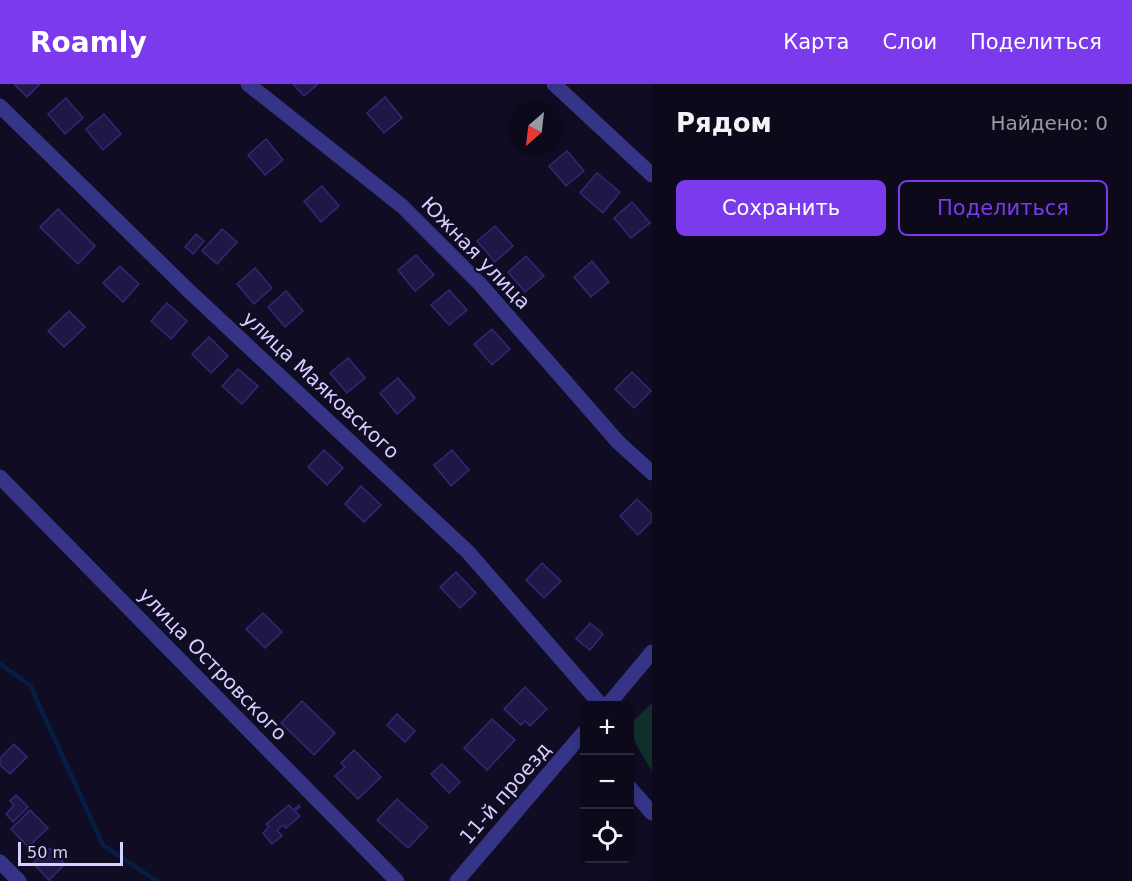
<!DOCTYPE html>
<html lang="ru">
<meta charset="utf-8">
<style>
body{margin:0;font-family:"DejaVu Sans",sans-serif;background:#1a1728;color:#f1f3f6}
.controls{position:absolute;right:18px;bottom:18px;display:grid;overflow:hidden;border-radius:9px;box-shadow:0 3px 9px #0003}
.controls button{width:54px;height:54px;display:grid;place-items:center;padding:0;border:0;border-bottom:2px solid #2c2a3a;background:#0c091b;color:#f1f3f6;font:30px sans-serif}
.compass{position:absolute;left:508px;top:18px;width:54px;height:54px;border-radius:50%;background:#0c091b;box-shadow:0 3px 9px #0003;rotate:208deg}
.scale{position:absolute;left:18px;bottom:15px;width:105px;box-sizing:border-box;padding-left:6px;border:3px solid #d5d0ff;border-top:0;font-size:16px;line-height:21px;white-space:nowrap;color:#d5d0ff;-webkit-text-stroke:4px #100c24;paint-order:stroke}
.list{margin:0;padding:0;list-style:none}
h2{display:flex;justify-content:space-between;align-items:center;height:78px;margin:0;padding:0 24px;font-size:26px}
h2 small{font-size:20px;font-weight:400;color:#9a9aa3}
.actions{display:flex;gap:12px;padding:18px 24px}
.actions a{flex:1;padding:14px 0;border:2px solid #7c3aed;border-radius:9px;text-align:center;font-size:21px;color:#7c3aed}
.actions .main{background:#7c3aed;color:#fff}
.icon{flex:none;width:33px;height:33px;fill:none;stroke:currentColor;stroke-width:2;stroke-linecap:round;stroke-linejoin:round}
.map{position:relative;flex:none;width:652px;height:797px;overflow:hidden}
header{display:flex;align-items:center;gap:36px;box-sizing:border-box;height:84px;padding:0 30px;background:#7c3aed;color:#fff}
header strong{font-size:28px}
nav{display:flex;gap:33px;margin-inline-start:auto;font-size:21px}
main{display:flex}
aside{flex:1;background:#0c091b}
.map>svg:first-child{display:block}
</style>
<header>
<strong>Roamly</strong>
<nav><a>Карта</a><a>Слои</a><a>Поделиться</a></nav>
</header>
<main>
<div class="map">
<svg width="652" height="797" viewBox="0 0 652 797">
<rect width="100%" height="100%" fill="#100c24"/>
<polygon fill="#0f2f2d" points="652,619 652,687 630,650 630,640"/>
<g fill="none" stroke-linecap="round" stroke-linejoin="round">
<polyline stroke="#061d44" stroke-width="4.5" points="0,580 30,601 103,761 157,797"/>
</g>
<g fill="#201747" stroke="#362774" stroke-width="1.5">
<polygon points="14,0 40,0 27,13"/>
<polygon points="293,0 318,0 304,12"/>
<polygon points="385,13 402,34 384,49 367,29"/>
<polygon points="66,14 83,34 65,50 48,30"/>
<polygon points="104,30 121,50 103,66 86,45"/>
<polygon points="266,55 283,76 265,91 248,71"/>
<polygon points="567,67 584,87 566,102 549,82"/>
<polygon points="597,89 620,108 603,129 580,109"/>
<polygon points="322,102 339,122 321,138 304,117"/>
<polygon points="632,118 650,139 631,154 614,134"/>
<polygon points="58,125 95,162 78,180 40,143"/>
<polygon points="495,142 513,162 495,178 477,157"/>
<polygon points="222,145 237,158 217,180 202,167"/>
<polygon points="196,150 204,157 193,170 185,163"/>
<polygon points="416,171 434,191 415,207 398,186"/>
<polygon points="526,172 544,192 525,208 508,188"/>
<polygon points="592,177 609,198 591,213 574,193"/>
<polygon points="120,182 139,200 123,218 103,199"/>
<polygon points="255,184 272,204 254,220 237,200"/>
<polygon points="449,206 467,226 449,241 431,221"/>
<polygon points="286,207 303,227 285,243 268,223"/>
<polygon points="167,219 187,237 171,255 151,237"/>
<polygon points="69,227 85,243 64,263 48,247"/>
<polygon points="492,245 510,265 492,281 474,260"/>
<polygon points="209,253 228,272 211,289 192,270"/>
<polygon points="348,274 365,294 347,309 330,289"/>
<polygon points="238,285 258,302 242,320 222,302"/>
<polygon points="632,288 651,307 634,324 615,305"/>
<polygon points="398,294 415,314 397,330 380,309"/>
<polygon points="324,366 343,384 327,401 308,383"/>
<polygon points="452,366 469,386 451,402 434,381"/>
<polygon points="361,402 381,421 364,438 345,420"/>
<polygon points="637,415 652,430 652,437 638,451 620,432"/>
<polygon points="542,479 561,497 544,514 526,496"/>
<polygon points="456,488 476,509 460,524 440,503"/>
<polygon points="263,529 282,548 265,564 246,545"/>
<polygon points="590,539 603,550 590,566 576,555"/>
<polygon points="525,603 547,625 530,642 525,637 521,641 504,625"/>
<polygon points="302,617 335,649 314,671 281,639"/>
<polygon points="397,630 415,647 405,658 387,641"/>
<polygon points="492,635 515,656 487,686 464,664"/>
<polygon points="14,660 27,673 10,690 0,681 0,674"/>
<polygon points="354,666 381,693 358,715 335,692 345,683 341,679"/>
<polygon points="442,680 460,698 449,709 431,690"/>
<polygon points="16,711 28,723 13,738 6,730 14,721 10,717"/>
<polygon points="397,715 428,743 408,764 377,736"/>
<polygon points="289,721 293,726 299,721 300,723 295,727 300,732 286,744 283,741 277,746 282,752 272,760 263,749 269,743 266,740"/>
<polygon points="30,726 48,744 28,763 11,745"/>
<polygon points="50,764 65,780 49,796 33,779"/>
</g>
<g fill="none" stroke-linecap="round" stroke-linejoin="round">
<g stroke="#363487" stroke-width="15">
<polyline points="248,0 402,122 480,200 618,358 652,389"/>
<polyline points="554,0 652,91"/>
<polyline points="0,22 188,206 468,468 602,622"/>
<polyline points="0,393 397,797"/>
<polyline points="607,622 652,568"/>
<polyline points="630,704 652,729"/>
<polyline points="0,778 19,797"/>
<polyline points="457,797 584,648"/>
</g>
</g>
<g text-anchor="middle" stroke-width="4.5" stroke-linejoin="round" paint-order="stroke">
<g font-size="20" fill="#d5d0ff" stroke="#100c24">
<text transform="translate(476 169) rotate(46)" y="7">Южная улица</text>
<text transform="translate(321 301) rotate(43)" y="7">улица Маяковского</text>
<text transform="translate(213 580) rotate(46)" y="7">улица Островского</text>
<text transform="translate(505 709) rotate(-49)" y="7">11-й проезд</text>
</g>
</g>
</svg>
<div class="controls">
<button>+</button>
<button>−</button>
<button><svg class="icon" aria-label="locate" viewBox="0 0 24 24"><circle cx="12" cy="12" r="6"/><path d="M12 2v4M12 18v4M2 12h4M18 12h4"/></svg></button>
</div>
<svg class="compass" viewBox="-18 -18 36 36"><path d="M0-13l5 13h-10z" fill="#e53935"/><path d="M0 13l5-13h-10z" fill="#9a9aa3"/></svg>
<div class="scale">50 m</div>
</div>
<aside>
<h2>Рядом<small>Найдено: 0</small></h2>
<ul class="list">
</ul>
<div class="actions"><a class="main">Сохранить</a><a>Поделиться</a></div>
</aside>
</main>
